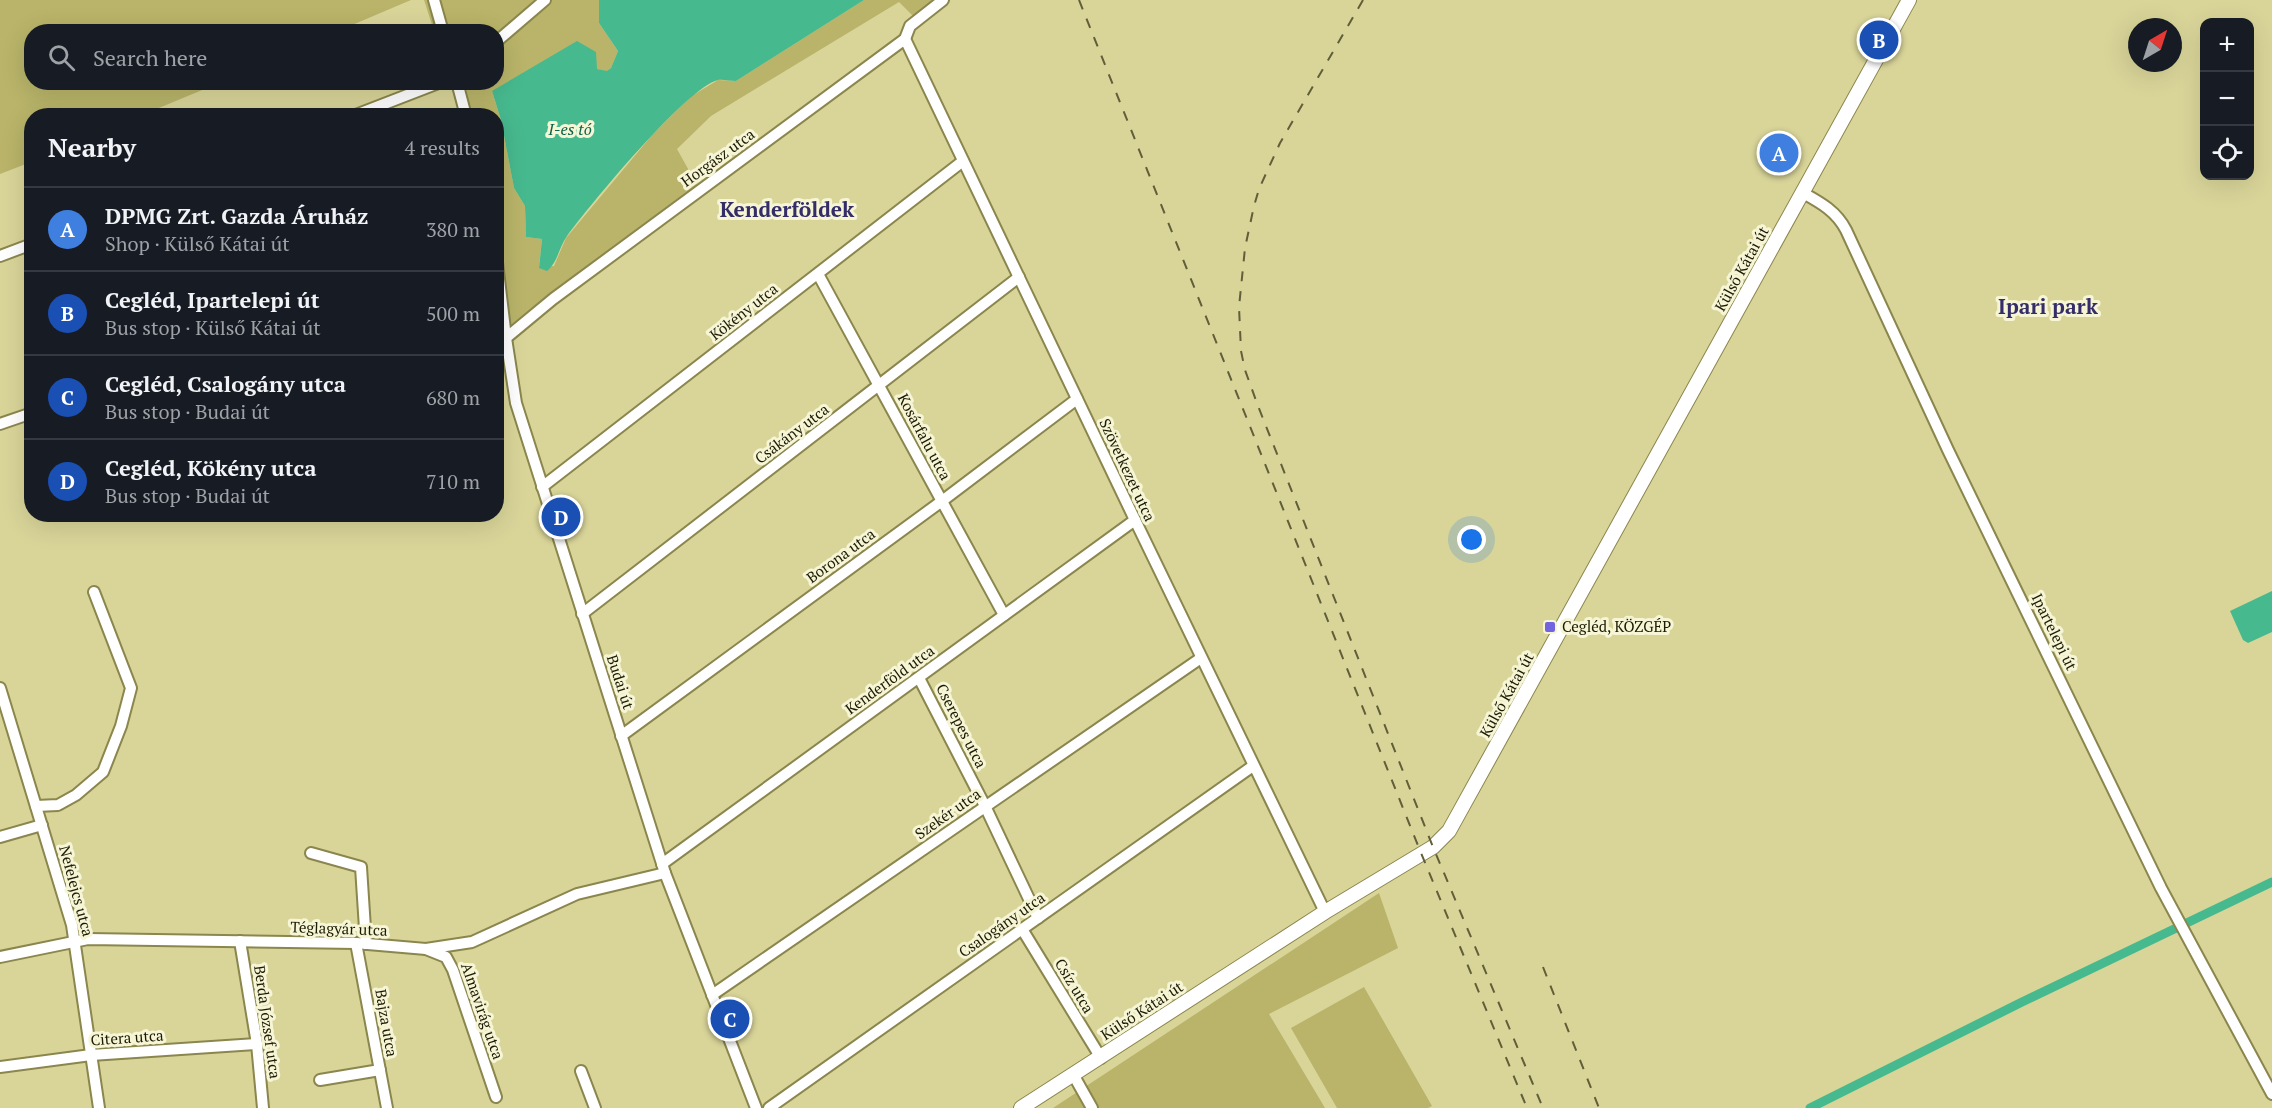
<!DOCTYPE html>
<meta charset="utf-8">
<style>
body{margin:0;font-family:"PT Serif",serif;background:#20242c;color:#f1f3f6}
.controls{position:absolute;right:18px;top:18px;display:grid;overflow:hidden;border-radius:12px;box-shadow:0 6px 24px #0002}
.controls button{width:54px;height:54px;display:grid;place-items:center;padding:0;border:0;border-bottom:2px solid #363941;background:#171b24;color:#f1f3f6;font:30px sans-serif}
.compass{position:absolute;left:2128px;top:18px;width:54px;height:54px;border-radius:50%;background:#171b24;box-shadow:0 6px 24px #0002;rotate:39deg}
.you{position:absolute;left:1472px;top:540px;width:21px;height:21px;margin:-15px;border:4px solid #fff;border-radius:50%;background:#1a73e8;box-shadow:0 0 0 9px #1a73e833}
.badge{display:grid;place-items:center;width:39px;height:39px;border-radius:50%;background:#7263de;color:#fff;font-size:20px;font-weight:700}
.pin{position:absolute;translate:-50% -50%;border:3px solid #fff;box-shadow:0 2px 6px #0006}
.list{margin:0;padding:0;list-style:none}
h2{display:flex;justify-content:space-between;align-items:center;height:78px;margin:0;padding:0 24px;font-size:26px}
h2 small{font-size:20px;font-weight:400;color:#9ea1a6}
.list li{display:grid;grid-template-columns:39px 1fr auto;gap:18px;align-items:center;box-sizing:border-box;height:84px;padding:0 24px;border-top:2px solid #363941}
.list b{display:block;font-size:22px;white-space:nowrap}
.list p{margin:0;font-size:20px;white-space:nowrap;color:#9ea1a6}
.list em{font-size:20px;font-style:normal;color:#9ea1a6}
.icon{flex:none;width:33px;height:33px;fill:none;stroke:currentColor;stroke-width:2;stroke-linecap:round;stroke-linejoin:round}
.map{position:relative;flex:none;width:2272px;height:1108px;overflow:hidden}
.search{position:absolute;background:#171b24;box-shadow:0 6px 24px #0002;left:24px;top:24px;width:480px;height:66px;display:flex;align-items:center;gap:15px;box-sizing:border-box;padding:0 21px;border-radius:24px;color:#9ea1a6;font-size:22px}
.panel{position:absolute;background:#171b24;box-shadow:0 6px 24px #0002;left:24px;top:108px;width:480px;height:414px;border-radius:24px}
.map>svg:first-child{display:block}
</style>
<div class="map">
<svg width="2272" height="1108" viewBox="0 0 2272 1108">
<rect width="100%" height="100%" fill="#d9d599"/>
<g fill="#b9b469">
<polygon points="0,0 411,0 338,31 32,32 32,82 219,83 142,115 32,116 31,162 0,174"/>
<polygon points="424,0 599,0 599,23 618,51 611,68 607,72 597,69 492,91 501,120 514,188 525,206 526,237 542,239 539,267 554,266 566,238 653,134 690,97 718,80 736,81 864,0 939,0 915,18 899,2 711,116 677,149 697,185 497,337 496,116 460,115 450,83 496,82 496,32 434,31"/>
<polygon points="1379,893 1398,948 1269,1014 1325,1108 1053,1108"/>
<polygon points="1364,987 1432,1106 1428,1108 1337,1108 1291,1028"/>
</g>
<g fill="#47b98e">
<path d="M599,0H864L736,81C730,81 722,79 718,80C687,87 589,206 567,236C559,247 558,262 547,271L539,268L542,239L526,237L525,206L514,188L501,120L492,91L577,41L596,52L597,69L607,71L611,68L618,51L599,23Z"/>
<polygon points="2272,591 2272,632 2248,643 2243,640 2230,611"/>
</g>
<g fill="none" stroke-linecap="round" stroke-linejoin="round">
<polyline stroke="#47b98e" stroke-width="9" points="1810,1108 2022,1002 2272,882"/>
<defs>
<g id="minor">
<polyline points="434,0 443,32"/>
<polyline points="905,39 1135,520 1325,912"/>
<polyline points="496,42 545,0"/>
<polyline points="457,82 466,116"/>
<polyline points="353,116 441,82"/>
<path d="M1803,193C1821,203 1836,211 1846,230L1948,450L2161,888L2272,1094"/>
<polyline points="496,254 506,338 516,403 665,873 756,1108"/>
<polyline points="0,256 32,244"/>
<polyline points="818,274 1004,615"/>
<polyline points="506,338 553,299 905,39 910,26 943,0"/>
<polyline points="0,424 32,413"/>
<polyline points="542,487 963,161"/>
<polyline points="582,614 1019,277"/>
<polyline points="919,678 985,806 1038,918"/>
<polyline points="0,688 72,925 99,1108"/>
<polyline points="621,736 942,501 1077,399"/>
<polyline points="36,806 58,805 76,795 103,772 121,726 131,688 94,592"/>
<polyline points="0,837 42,825"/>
<polyline points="311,853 361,867 366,944"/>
<polyline points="662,864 1135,520"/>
<polyline points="1022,929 1101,1058"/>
<polyline points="240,941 257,1044 263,1108"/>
<polyline points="356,943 387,1108"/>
<polyline points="426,949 446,957 453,970 496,1097"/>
<polyline points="0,957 88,939 356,943 426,949 472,942 577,894 665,873"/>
<polyline points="712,995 1201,658"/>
<polyline points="0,1067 91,1055 257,1044"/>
<polyline points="581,1071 595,1108"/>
<polyline points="1074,1076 1092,1108"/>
<polyline points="320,1080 380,1070"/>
<polyline points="769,1108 1253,766"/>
</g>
<polyline id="major" points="1021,1108 1325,912 1433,847 1449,831 1909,0"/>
</defs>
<use href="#minor" stroke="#8a864d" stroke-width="14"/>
<use href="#major" stroke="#8a864d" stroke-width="16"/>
<use href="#minor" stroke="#fff" stroke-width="10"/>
<use href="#major" stroke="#fff" stroke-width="14"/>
<g stroke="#615e39" stroke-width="2" stroke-dasharray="10 10" stroke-linecap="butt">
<polyline points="1079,0 1421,853 1527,1108"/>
<polyline points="1363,0 1280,143 1259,189 1254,206 1245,248 1239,307 1241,351 1245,370 1258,406 1433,847 1543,1108"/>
<polyline points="1543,967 1599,1108"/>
</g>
</g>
<rect fill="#7263de" stroke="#f6f5d6" stroke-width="2" x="1544" y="621" width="12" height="12" rx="3"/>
<g text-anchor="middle" stroke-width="6" stroke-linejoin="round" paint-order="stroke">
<g font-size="15" fill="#1c1a03" stroke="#f6f5d6">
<text transform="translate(718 158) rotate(-36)" y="5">Horgász utca</text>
<text transform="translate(1742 269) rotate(-61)" y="5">Külső Kátai út</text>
<text transform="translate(744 312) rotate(-38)" y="5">Kökény utca</text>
<text transform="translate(792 434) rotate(-37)" y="5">Csákány utca</text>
<text transform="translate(924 437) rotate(62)" y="5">Kosárfalu utca</text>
<text transform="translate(1127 470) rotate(65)" y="5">Szövetkezet utca</text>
<text transform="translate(841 556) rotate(-36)" y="5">Borona utca</text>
<text transform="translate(2054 632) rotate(64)" y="5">Ipartelepi út</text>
<text transform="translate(890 680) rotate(-36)" y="5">Kenderföld utca</text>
<text transform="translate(620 682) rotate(72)" y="5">Budai út</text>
<text transform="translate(1507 695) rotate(-61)" y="5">Külső Kátai út</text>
<text transform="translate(961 726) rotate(63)" y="5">Cserepes utca</text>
<text transform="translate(948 814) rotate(-35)" y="5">Szekér utca</text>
<text transform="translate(76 891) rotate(75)" y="5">Nefelejcs utca</text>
<text transform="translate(1002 925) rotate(-35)" y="5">Csalogány utca</text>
<text transform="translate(339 929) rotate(2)" y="5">Téglagyár utca</text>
<text transform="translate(1074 986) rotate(59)" y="5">Csíz utca</text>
<text transform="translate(482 1011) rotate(71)" y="5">Almavirág utca</text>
<text transform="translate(1142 1011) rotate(-33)" y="5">Külső Kátai út</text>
<text transform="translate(267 1022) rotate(82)" y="5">Berda József utca</text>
<text transform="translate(386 1023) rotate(80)" y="5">Bajza utca</text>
<text transform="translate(127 1038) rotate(-4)" y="5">Citera utca</text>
</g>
<g font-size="15" fill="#1c1a03" stroke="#f6f5d6" text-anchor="start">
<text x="1562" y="632">Cegléd, KÖZGÉP</text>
</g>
<g font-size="16" font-style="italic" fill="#0b6548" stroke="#f6f5d6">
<text x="570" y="135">I-es tó</text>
</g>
<g font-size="21" font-weight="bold" fill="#342d68" stroke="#f6f5d6">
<text x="787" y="217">Kenderföldek</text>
<text x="2048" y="314">Ipari park</text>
</g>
</g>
</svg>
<div class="controls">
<button>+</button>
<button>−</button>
<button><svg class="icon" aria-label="locate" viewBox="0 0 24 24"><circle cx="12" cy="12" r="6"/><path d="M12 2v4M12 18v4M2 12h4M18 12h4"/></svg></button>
</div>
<svg class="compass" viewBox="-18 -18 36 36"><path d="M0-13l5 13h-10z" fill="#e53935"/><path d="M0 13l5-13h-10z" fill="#9ea1a6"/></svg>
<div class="you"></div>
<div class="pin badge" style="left:1779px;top:153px;background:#3f7fe0">A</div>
<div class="pin badge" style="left:1879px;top:40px;background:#1a4fb4">B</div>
<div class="pin badge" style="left:730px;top:1019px;background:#1a4fb4">C</div>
<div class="pin badge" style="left:561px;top:517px;background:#1a4fb4">D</div>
<div class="search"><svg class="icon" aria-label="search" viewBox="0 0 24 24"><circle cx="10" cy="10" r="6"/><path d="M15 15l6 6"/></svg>Search here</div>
<section class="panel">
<h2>Nearby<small>4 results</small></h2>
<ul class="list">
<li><span class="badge" style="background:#3f7fe0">A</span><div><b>DPMG Zrt. Gazda Áruház</b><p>Shop · Külső Kátai út</p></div><em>380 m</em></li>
<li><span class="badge" style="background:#1a4fb4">B</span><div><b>Cegléd, Ipartelepi út</b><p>Bus stop · Külső Kátai út</p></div><em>500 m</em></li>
<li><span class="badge" style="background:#1a4fb4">C</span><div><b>Cegléd, Csalogány utca</b><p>Bus stop · Budai út</p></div><em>680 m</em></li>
<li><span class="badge" style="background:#1a4fb4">D</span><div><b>Cegléd, Kökény utca</b><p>Bus stop · Budai út</p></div><em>710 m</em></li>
</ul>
</section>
</div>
